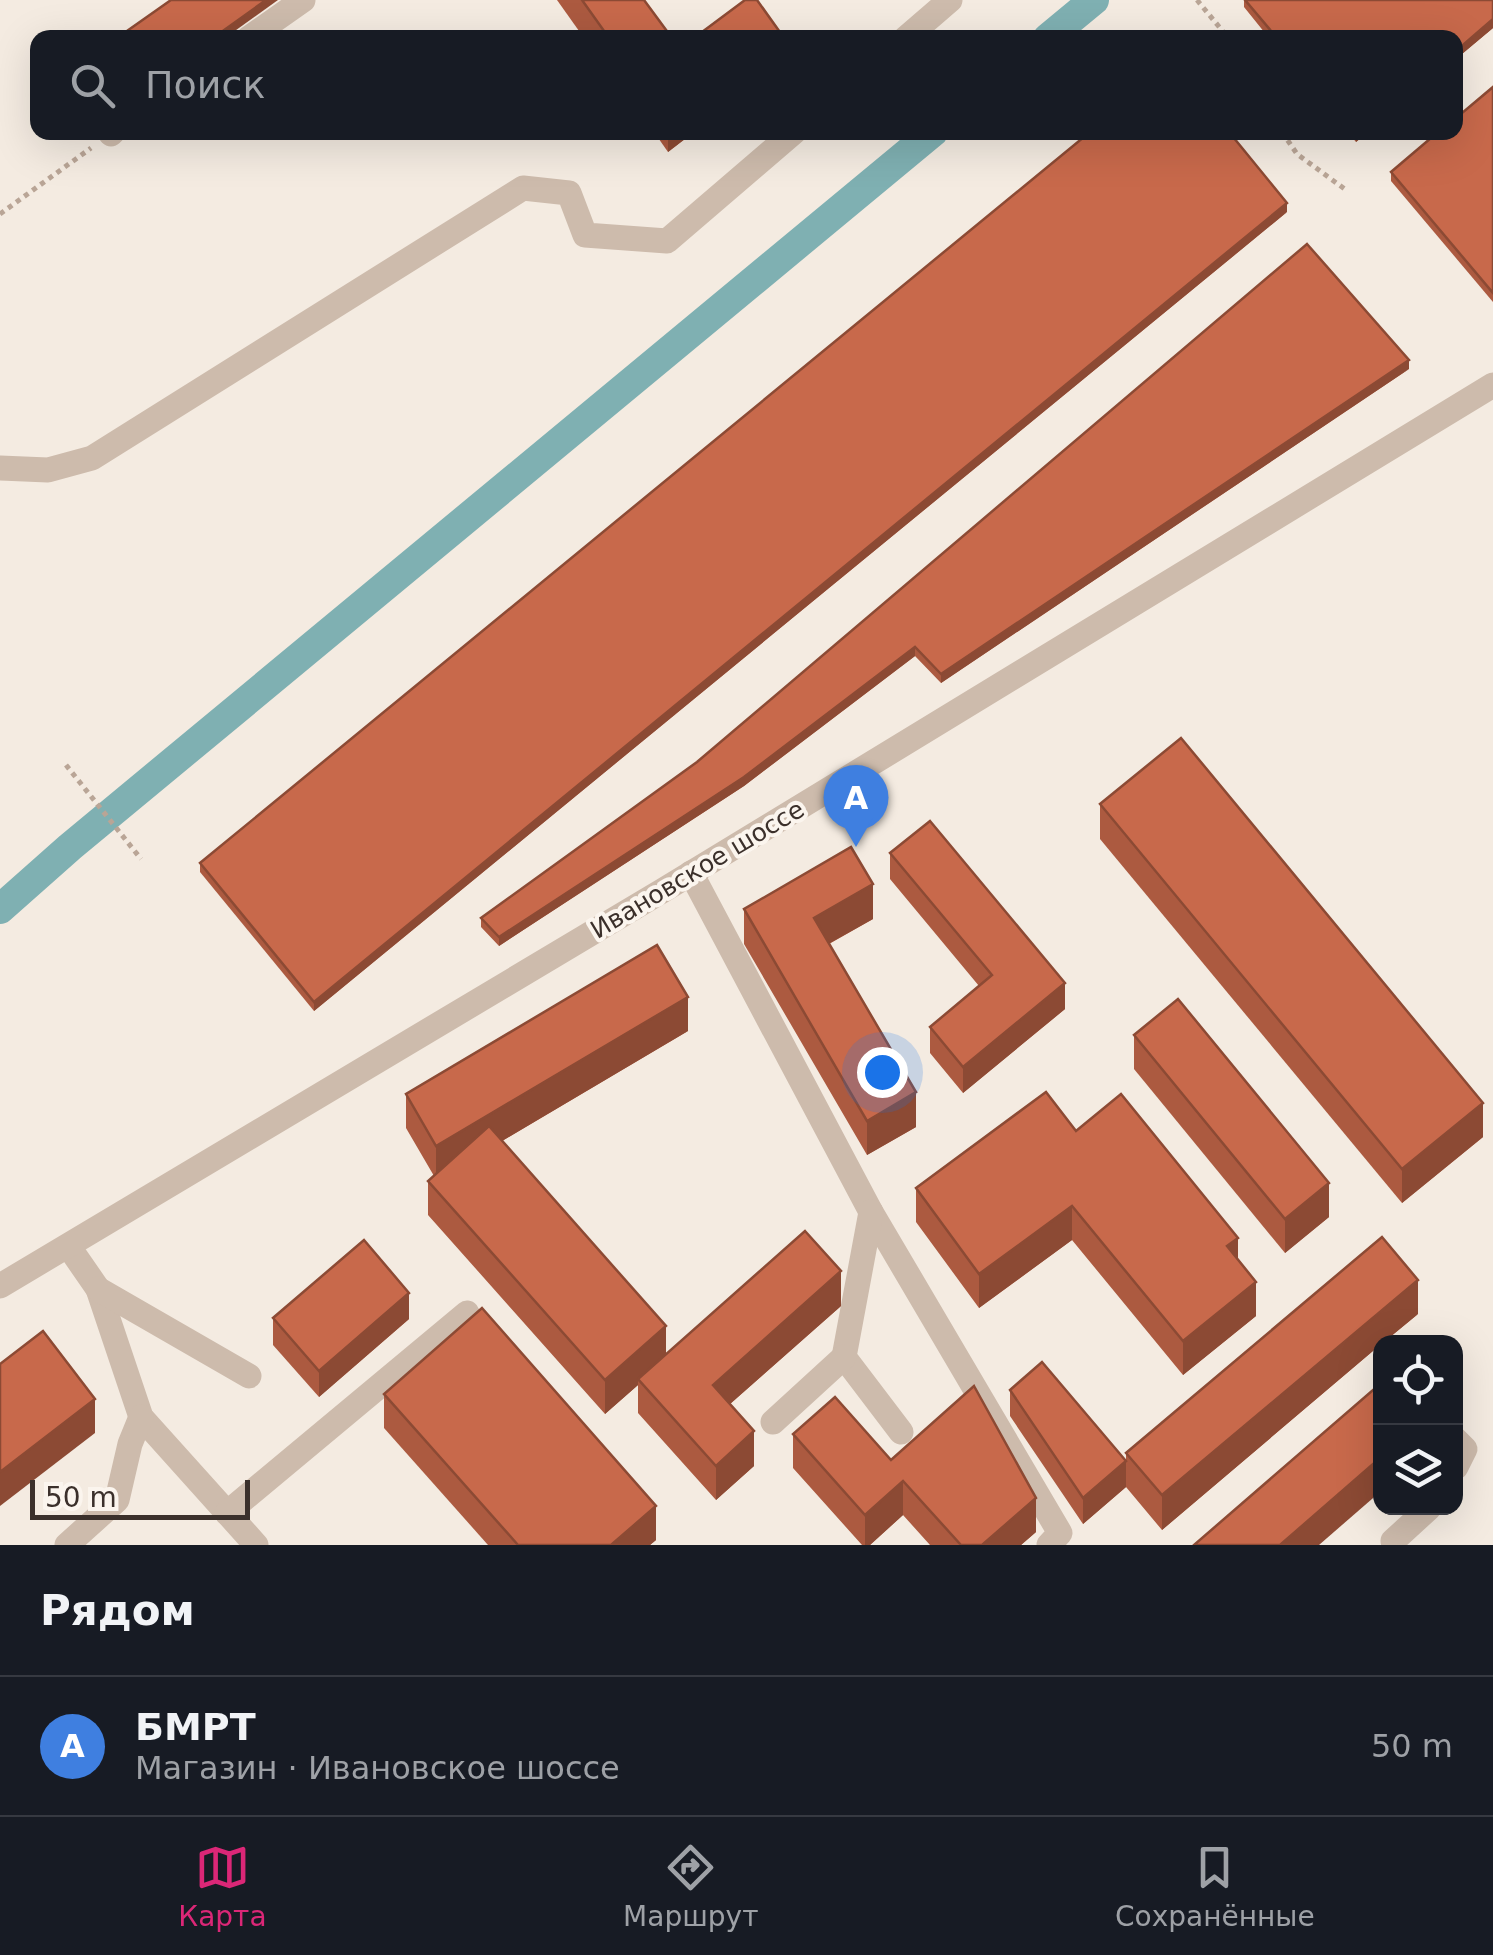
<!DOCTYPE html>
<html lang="ru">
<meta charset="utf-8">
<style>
body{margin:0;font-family:"DejaVu Sans",sans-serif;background:#242831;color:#f1f3f6}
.controls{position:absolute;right:30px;bottom:30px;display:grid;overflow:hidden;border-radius:20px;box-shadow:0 10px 40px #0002}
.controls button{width:90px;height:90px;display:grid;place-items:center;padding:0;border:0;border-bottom:2px solid #363941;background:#171b24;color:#f1f3f6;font:50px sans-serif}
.scale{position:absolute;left:30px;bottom:25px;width:220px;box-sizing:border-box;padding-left:10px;border:5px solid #3b302b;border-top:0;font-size:28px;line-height:35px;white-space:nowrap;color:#3b302b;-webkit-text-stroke:8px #fbf5ee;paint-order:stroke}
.you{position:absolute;left:882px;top:1072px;width:35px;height:35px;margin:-25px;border:8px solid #fff;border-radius:50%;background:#1a73e8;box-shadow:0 0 0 15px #1a73e833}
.badge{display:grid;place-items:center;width:65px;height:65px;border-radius:50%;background:#db2777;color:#fff;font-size:32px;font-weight:700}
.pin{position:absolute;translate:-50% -82px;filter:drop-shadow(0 2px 5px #0008)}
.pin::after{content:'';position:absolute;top:52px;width:35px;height:30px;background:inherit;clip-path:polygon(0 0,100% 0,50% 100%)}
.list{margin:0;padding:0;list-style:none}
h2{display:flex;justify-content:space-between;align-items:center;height:130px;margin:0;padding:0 40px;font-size:42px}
h2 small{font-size:32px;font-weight:400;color:#9ea1a6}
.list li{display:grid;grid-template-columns:65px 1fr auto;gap:30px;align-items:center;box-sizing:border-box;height:140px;padding:0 40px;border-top:2px solid #363941}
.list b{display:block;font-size:38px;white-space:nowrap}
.list p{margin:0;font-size:32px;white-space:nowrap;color:#9ea1a6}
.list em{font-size:32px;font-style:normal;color:#9ea1a6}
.icon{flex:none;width:55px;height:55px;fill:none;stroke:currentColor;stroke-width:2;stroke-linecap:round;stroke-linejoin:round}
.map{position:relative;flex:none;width:1493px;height:1545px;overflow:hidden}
.search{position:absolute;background:#171b24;box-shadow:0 10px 40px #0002;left:30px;right:30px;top:30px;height:110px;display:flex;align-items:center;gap:25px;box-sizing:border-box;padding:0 35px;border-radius:20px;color:#9ea1a6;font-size:38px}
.sheet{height:270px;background:#171b24}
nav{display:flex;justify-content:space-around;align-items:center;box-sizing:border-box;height:140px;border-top:2px solid #363941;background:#171b24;font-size:28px;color:#9ea1a6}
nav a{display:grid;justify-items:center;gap:5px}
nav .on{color:#db2777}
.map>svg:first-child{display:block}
</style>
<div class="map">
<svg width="1493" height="1545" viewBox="0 0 1493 1545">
<rect width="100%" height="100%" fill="#f4ebe1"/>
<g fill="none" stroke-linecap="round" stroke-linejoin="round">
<g stroke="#7fb0b2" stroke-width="30">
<polyline points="1048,38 1094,0"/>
<polyline points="0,909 70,847 933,132"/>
</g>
<g stroke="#b9a596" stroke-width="5" stroke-dasharray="5 5" stroke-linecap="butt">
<polyline points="1197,0 1225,34 1233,38"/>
<polyline points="1282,132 1297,154 1346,190"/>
<polyline points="0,214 91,148"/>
<polyline points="66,765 141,859"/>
</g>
<g stroke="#cdbbac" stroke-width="25">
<polyline points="249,38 303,0"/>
<polyline points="906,38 950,0"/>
<polyline points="111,134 113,132"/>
<polyline points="0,468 48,470 92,458 523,188 569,193 585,235 667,241 794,132"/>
<polyline points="691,873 871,1212 1060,1533 1049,1545"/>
<polyline points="871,1212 844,1357 901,1432"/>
<polyline points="69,1247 98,1289 141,1417 256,1545"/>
<polyline points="0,1286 662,891 1493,385"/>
<polyline points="98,1289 249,1376"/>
<polyline points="773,1422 844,1357"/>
<polyline points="1456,1440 1465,1449 1456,1467"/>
<polyline points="227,1513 467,1313"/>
<polyline points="1393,1541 1429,1508"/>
<polyline points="67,1545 117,1500 130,1444 141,1417"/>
</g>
</g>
<g fill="#ac5a40">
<polygon points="557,0 644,0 672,38 584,38"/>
<polygon points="1244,0 1493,0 1493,28 1456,59 1456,38 1269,38 1244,7"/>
<polygon points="1493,87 1493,302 1391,181 1391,172"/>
<polygon points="654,132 694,132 668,152"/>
<polygon points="1348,132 1368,132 1356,142"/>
<polygon points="1287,212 314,1011 200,872 200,863"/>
<polygon points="1409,369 941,683 915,656 744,786 499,946 481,927 481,918 697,762"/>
<polygon points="1100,804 1483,1137 1402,1203 1100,839"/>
<polygon points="890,853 1065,1009 963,1093 930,1053 930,1027 979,986 890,879"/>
<polygon points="744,909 873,919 829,944 916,1127 867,1155 744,944"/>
<polygon points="688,1031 502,1141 666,1353 841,1306 730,1404 754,1466 716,1500 638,1413 638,1385 605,1414 428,1215 428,1181 434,1176 406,1128 406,1094"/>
<polygon points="1134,1035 1329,1217 1285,1253 1134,1069"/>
<polygon points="1076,1131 1238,1260 1256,1316 1183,1375 1072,1240 979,1308 916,1222 916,1188"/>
<polygon points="1418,1314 1384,1342 1380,1342 1380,1345 1162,1530 1126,1487 1083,1524 1010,1416 1010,1390 1126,1461 1126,1453"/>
<polygon points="273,1318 409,1319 319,1397 273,1345"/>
<polygon points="384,1394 656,1540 650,1545 488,1545 384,1428"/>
<polygon points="793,1434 891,1460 1036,1532 1021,1545 930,1545 903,1515 870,1545 862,1545 793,1468"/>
</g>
<g fill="#8c4a34">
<polygon points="266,0 278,0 225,38 213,38"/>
<polygon points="1493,19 1493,28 1456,59 1456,51"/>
<polygon points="668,132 694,132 668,152"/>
<polygon points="1368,132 1356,142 1356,133"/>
<polygon points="1287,203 1287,212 314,1011 314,1002"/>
<polygon points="1409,360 1409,369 941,683 941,674"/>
<polygon points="915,647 915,656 744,786 499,946 499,937"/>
<polygon points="873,884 873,919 814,952 814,918"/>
<polygon points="1065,983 1065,1009 963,1093 963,1067"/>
<polygon points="688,997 688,1031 436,1180 436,1146"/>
<polygon points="916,1092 916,1127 867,1155 867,1121"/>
<polygon points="1483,1103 1483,1137 1402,1203 1402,1169"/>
<polygon points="1329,1183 1329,1217 1285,1253 1285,1219"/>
<polygon points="1072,1206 1072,1240 979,1308 979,1274"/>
<polygon points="1238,1238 1238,1272 1227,1246"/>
<polygon points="841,1271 841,1306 713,1419 713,1385"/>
<polygon points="1418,1280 1418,1314 1384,1342 1380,1342 1380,1345 1162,1530 1162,1495"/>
<polygon points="1256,1282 1256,1316 1183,1375 1183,1341"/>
<polygon points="409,1293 409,1319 319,1397 319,1371"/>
<polygon points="666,1326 666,1360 638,1379 638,1385 605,1414 605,1380"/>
<polygon points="95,1399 95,1433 0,1506 0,1472"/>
<polygon points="754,1431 754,1466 716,1500 716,1466"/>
<polygon points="1380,1458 1380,1492 1319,1545 1280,1545"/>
<polygon points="1126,1461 1126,1487 1083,1524 1083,1498"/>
<polygon points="903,1481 903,1515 870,1545 865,1545 865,1515"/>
<polygon points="1036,1498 1036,1532 1021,1545 982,1545"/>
<polygon points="656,1506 656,1540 650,1545 611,1545"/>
</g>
<g fill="#c8694b" stroke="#8c4a34" stroke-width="2.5">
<polygon points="171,0 266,0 213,38 117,38"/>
<polygon points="582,0 644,0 672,38 609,38"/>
<polygon points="745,0 757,0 782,35 778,38 694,38"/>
<polygon points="1245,0 1493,0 1493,19 1456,51 1456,38 1277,38"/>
<polygon points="1493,87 1493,293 1391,172 1438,132 1456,132 1456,118"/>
<polygon points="1090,132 1229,132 1287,203 314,1002 200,863"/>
<polygon points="1307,244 1409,360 941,674 915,647 744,777 499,937 481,918 697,762"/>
<polygon points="1181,738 1483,1103 1402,1169 1100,804"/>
<polygon points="930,821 1065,983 963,1067 930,1027 992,975 890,853"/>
<polygon points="851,847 873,884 814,918 916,1092 867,1121 744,909"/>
<polygon points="657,945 688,997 436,1146 406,1094"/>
<polygon points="1178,999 1329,1183 1285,1219 1134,1035"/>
<polygon points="1046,1092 1076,1131 1121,1094 1238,1238 1227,1246 1256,1282 1183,1341 1072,1206 979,1274 916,1188"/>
<polygon points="489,1126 666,1326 605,1380 428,1181"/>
<polygon points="805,1231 841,1271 713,1385 754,1431 716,1466 638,1379"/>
<polygon points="1382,1237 1418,1280 1162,1495 1126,1453"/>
<polygon points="364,1240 409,1293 319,1371 273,1318"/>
<polygon points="482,1308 656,1506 611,1545 518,1545 384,1394"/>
<polygon points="43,1331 95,1399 0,1472 0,1364"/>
<polygon points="1042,1362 1126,1461 1083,1498 1010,1390"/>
<polygon points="1380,1384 1380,1458 1280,1545 1194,1545"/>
<polygon points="974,1386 1036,1498 982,1545 961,1545 903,1481 865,1515 793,1434 835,1397 891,1460"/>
</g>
<g text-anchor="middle" stroke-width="8" stroke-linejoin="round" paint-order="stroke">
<g font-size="25" fill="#3b302b" stroke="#fbf5ee">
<text transform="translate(697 869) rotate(-31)" y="9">Ивановское шоссе</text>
</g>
</g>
</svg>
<div class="controls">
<button><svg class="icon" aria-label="locate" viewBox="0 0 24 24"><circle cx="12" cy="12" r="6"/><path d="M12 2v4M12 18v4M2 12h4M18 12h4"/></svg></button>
<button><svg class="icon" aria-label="layers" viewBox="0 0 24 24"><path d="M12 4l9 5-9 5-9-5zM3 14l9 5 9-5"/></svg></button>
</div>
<div class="scale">50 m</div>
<div class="you"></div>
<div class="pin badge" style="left:856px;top:847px;background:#3f7fe0">A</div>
<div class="search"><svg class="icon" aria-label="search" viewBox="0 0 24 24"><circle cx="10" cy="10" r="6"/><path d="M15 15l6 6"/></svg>Поиск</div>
</div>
<section class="sheet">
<h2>Рядом<small></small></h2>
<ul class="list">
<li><span class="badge" style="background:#3f7fe0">A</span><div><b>БМРТ</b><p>Магазин · Ивановское шоссе</p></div><em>50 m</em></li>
</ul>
</section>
<nav>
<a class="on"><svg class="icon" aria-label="map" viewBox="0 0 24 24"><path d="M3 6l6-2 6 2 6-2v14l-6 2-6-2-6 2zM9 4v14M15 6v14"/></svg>Карта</a>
<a><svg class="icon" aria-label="directions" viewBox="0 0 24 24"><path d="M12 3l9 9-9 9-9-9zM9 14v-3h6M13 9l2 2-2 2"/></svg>Маршрут</a>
<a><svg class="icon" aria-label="saved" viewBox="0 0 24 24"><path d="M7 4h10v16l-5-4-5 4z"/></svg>Сохранённые</a>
</nav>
